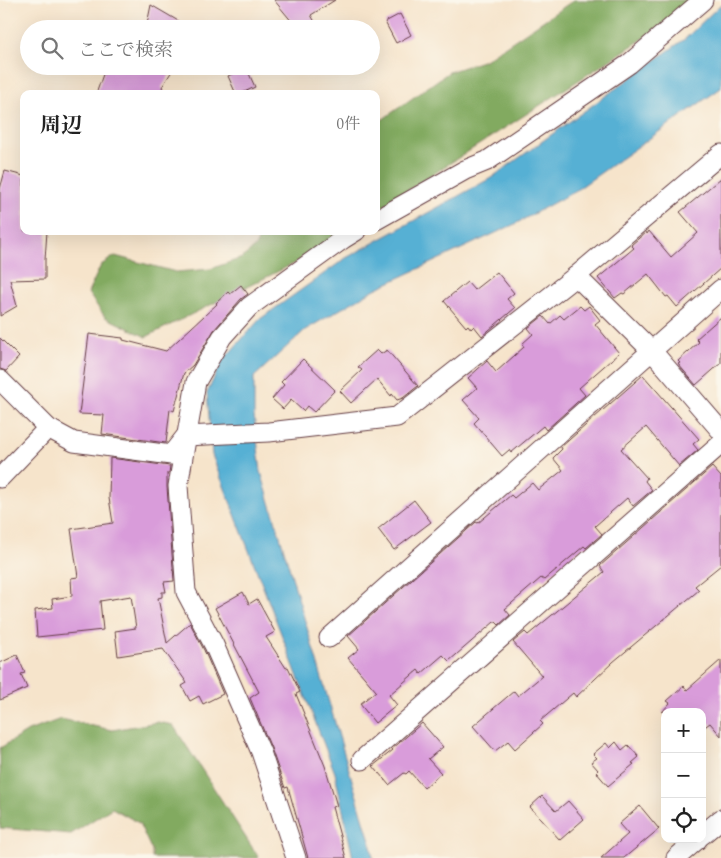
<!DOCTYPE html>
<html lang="ja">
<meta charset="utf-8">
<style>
body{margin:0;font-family:"EB Garamond","Noto Serif JP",serif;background:#f2f2f2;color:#222}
.controls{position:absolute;right:15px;bottom:15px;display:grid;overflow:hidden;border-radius:10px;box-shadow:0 5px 20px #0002}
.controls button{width:45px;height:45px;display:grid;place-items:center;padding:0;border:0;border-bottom:1px solid #e0e0e0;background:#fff;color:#222;font:25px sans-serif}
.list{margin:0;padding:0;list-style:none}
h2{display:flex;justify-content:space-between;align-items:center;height:65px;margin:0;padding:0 20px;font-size:21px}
h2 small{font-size:16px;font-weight:400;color:#767676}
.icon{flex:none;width:28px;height:28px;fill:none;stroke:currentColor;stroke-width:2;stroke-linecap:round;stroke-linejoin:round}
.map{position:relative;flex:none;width:721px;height:858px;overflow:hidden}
.search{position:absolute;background:#fff;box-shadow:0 5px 20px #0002;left:20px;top:20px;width:360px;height:55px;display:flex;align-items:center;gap:12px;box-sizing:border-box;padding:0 18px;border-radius:28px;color:#767676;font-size:19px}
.panel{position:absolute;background:#fff;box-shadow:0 5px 20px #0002;left:20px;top:90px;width:360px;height:145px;border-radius:10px}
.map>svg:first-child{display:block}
</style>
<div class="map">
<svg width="721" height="858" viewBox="0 0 721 858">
<rect width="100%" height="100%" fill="#fbf7ec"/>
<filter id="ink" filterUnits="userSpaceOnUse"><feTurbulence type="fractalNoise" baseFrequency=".02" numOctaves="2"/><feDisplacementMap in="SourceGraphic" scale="10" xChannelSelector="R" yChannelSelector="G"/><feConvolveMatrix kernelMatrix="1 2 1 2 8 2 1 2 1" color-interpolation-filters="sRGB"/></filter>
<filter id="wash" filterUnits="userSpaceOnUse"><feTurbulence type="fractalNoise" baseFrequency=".0096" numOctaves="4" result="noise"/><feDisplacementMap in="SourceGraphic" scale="20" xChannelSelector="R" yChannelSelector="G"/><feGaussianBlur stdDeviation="1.12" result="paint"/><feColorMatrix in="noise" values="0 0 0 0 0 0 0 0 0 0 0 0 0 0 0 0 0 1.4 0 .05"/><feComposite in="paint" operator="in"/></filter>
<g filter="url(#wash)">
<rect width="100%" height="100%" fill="#f6e4cb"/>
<g fill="#82aa61" stroke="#666446">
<polygon points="574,0 699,0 694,6 376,211 376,124 449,72 485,60"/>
<polygon points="262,231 345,231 299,261 146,337 105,317 88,293 101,265 115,256 176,272 210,269 242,258 255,247"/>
<polygon points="61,719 112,730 158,722 173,725 259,858 152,858 152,851 139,823 112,808 71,834 0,828 0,748 28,731"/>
</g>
<polygon fill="#57b0d4" stroke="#506880" points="721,4 721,88 575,191 515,224 375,289 305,330 254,377 254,416 261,472 370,841 373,858 353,858 335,773 212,455 207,393 222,361 260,319 346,258 491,178 686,38"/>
<g id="blocks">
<g fill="#d99cda">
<polygon points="274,0 335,0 311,15 319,29 298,29"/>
<polygon points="151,5 192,29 146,29"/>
<polygon points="400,14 411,35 396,43 385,22"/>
<polygon points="106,66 175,66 162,87 165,94 96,94"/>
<polygon points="246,67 255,87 240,94 236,94 228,76"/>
<polygon points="5,171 24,176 24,231 47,231 45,260 45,279 10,280 17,306 0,316 0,189"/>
<polygon points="721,178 721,268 677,307 668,296 666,297 648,274 624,294 622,293 615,298 598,278 634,248 631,245 646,232 647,234 649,231 671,257 698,233 680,212"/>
<polygon points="497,272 514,293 507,299 515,308 482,336 474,326 471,329 468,325 466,327 444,301 467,282 474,290"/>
<polygon points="241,285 248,294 241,299 214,330 193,365 184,373 174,411 170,409 166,443 102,434 104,415 79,414 89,334 123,338 123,340 166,351 217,304 216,303 228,292 230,294"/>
<polygon points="580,306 584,310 589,306 600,320 595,324 619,353 579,388 585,395 546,430 543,426 511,453 509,450 502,456 474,423 479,418 463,400 477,388 468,378 487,361 496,372 524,347 522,344 533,334 528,328 543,316 550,324 560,315 564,319"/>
<polygon points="721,317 721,363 696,385 678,364 680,363 678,361 699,342 696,339"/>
<polygon points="0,338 19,357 6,371 0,369"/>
<polygon points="377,350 381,354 387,350 418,386 403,398 397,400 392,394 391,396 377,379 351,403 340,391 362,370 358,367"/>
<polygon points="303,359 335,390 314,412 307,406 303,411 291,400 283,409 272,399 284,385 281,382"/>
<polygon points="643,375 699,439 693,444 698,450 679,466 646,427 621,449 647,478 645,481 652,490 633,506 627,498 595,526 602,534 586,548 584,546 544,580 541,578 505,609 510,615 499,625 496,622 494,622 449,661 443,655 421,674 418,670 389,695 397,705 375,723 360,704 376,691 348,658 359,649 348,636 476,522 478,523 511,495 514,498 532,483 538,490 563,470 553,458 562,449 561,447"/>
<polygon points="110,458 170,466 169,473 167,473 167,487 174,581 164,582 166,592 162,592 162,597 158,598 167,643 190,623 204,650 223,694 203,704 199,696 190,701 182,686 187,683 163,649 118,656 115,631 136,628 131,596 100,601 103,630 37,637 35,610 53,608 52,599 72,596 71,578 78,577 71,529 113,523 109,498"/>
<polygon points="712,467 721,477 721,565 695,586 699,590 613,662 576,697 573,693 540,721 543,724 515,749 508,741 495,751 473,726 514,691 518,696 542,676 513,642 525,632 528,635 604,572 600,566"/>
<polygon points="414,500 431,522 394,550 378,529"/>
<polygon points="243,592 249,604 257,599 275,632 266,637 286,668 288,667 300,692 296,694 325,766 337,806 332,807 346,858 308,858 288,787 285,788 271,748 250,698 259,692 215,608"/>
<polygon points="17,655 25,673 21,674 27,688 0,700 0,663"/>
<polygon points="721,660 721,736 710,723 702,729 702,712 662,712 670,703 667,701 684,686 687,690"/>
<polygon points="422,723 443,747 428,759 441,773 424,788 409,771 406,774 404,773 389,785 373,766 393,750 392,749"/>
<polygon points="616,742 622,750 628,745 639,757 632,763 634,764 608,786 596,772 598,770 591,762 597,758 593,754 606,743 610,748"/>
<polygon points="542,796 556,811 568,801 584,819 560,840 530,807"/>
<polygon points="640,806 659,829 624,858 601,858 628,834 619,824"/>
</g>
</g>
</g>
<g filter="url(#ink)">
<use href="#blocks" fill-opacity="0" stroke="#643d43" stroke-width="1"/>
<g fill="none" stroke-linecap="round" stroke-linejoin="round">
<defs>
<g id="minor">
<polyline points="376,220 465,170 487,161 629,64 703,0"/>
<polyline points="576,276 652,351 721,431"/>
<polyline points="0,380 48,428 74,442 171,455 186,436 269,432 397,417 576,276 721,154"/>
<polyline points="0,478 48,428"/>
<polyline points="329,638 721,289"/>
<polyline points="362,760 721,444"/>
<polyline points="702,835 721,819"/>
<polyline points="296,858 261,752 214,645 186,592 178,486 196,382 222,337 249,307 343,239 356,231"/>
<polyline points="676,858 698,839"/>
</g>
</defs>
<use href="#minor" stroke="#643d43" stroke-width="21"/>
<use href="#minor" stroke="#fff" stroke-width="19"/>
</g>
</g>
</svg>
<div class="controls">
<button>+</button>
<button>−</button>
<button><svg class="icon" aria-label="locate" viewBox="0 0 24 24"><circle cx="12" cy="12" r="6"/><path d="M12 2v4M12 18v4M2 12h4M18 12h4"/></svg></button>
</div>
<div class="search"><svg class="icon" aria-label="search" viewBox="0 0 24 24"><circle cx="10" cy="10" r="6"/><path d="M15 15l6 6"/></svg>ここで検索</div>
<section class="panel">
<h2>周辺<small>0件</small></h2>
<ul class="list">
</ul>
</section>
</div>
